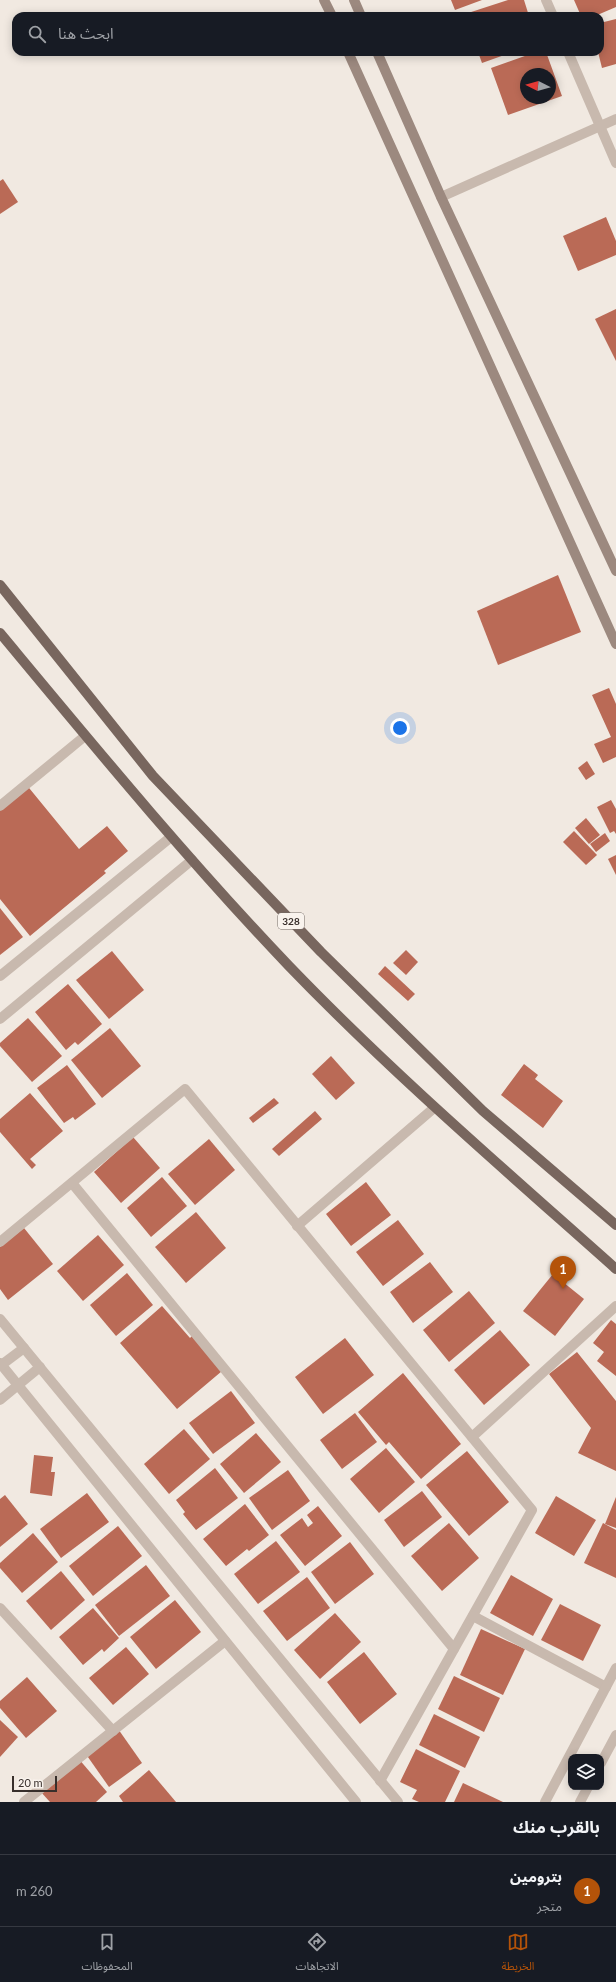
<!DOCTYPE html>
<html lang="ar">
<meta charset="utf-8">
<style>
body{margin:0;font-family:Lato,"Noto Sans Arabic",sans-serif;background:#20242c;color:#f1f3f6;direction:rtl}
.controls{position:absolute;right:12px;bottom:12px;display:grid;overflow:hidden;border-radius:8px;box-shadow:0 2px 10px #0003}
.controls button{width:36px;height:36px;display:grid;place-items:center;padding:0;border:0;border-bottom:1px solid #363941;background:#171b24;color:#f1f3f6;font:20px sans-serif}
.compass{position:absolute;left:520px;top:68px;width:36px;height:36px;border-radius:50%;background:#171b24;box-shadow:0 2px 10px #0003;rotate:276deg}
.scale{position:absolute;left:12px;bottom:10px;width:45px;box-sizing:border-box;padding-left:4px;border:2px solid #382f2b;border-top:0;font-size:11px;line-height:14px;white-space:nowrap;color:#382f2b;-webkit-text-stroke:3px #f9f3ed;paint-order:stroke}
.you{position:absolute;left:400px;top:728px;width:14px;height:14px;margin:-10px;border:3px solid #fff;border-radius:50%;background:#1a73e8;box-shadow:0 0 0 6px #1a73e833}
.badge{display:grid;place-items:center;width:26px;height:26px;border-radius:50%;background:#b45309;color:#fff;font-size:13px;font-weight:700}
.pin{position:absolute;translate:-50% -33px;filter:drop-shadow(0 1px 2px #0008)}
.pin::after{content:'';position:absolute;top:21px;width:14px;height:12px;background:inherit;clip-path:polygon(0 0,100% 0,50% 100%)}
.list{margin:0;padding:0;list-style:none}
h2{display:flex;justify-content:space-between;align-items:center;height:52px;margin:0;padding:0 16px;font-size:17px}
h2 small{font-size:13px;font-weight:400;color:#9ea1a6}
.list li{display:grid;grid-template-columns:26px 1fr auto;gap:12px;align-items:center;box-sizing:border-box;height:72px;padding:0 16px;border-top:1px solid #363941}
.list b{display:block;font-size:15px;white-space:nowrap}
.list p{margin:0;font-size:13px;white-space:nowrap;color:#9ea1a6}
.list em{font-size:13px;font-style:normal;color:#9ea1a6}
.icon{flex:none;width:22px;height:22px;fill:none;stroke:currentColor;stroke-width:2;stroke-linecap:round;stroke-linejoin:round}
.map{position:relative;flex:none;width:616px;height:1802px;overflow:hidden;direction:ltr}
.search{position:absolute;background:#171b24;box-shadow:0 2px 10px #0003;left:12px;right:12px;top:12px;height:44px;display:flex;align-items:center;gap:10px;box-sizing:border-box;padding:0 14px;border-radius:12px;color:#9ea1a6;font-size:15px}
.sheet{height:124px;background:#171b24}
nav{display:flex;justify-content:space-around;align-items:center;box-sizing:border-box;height:56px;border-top:1px solid #363941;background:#171b24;font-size:11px;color:#9ea1a6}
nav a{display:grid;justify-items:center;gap:2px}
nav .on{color:#b45309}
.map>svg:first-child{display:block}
</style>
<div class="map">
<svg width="616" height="1802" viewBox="0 0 616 1802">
<rect width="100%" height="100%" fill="#f1e9e1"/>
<g fill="#ba6a56" fill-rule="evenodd">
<polygon points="451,0 482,0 455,10"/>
<polygon points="508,0 524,0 529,16 466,16 465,14"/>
<polygon points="574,0 616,0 616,7 595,16 581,16"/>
<polygon points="616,19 616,64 602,68 598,52 600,52 600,23"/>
<polygon points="478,52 513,52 482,63"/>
<path d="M536,52H546L562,96L508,115L491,68ZM526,74H550V98H526Z"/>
<polygon points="3,179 18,202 0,214 0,181"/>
<polygon points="606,217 616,241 616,255 578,271 563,236"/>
<polygon points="616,309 616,361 595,319"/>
<polygon points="558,575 581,632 498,665 477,611"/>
<polygon points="609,688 616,704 616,757 603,763 594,744 611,737 592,695"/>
<polygon points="587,761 595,774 586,780 578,768"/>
<polygon points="25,783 79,849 107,826 128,851 104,871 106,873 30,936 0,899 0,804"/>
<polygon points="611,800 616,809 616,834 614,831 610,833 597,807"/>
<polygon points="586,818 600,835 589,844 575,828"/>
<polygon points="574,831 597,855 586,865 563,842"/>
<polygon points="605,833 610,841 596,852 590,844"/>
<polygon points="616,855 616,875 608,859"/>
<polygon points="0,908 23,937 0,955"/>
<polygon points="406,950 418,962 406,975 393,963"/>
<polygon points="112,951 144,990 109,1019 76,980"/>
<polygon points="385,966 415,994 408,1001 378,974"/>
<polygon points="68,984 102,1024 78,1045 75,1042 66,1050 35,1012"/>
<polygon points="28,1018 62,1056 32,1082 0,1046 0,1043"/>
<polygon points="110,1028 141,1066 102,1098 71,1060"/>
<polygon points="331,1056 355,1083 336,1100 312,1074"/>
<polygon points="524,1064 538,1075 535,1079 563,1101 543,1128 501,1095"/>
<polygon points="67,1065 96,1104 75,1120 73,1117 64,1123 37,1088"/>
<polygon points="30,1093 63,1131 30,1159 36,1165 32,1169 0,1132 0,1119"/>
<polygon points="274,1098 279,1103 253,1123 249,1118"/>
<polygon points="315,1111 322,1119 279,1156 272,1149"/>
<polygon points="133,1137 160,1168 121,1203 94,1172"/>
<polygon points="209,1139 235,1170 195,1205 168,1174"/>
<polygon points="162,1177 187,1206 151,1237 127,1208"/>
<polygon points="366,1182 391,1215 351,1246 326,1214"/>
<polygon points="196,1212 226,1248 186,1283 155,1247"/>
<polygon points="398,1220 424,1254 383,1286 356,1252"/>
<polygon points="24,1228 53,1264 8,1300 0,1289 0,1247"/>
<polygon points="98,1235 124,1265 83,1301 57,1271"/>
<polygon points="430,1262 453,1292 413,1323 390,1292"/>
<polygon points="127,1273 153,1305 116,1336 90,1305"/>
<polygon points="553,1274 584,1299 555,1336 523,1311"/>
<polygon points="469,1291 495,1323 449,1362 423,1330"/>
<polygon points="162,1306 190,1338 192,1336 222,1371 177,1409 120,1343"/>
<polygon points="611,1320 616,1324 616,1376 597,1361 604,1352 593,1343"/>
<polygon points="500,1330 530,1365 484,1405 454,1370"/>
<polygon points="345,1338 374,1375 323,1414 295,1377"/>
<polygon points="577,1352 616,1401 616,1471 578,1453 591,1428 549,1374"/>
<polygon points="403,1373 461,1444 421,1479 389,1442 386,1445 358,1412"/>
<polygon points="231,1391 255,1423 213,1454 189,1423"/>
<polygon points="355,1413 377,1442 342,1469 320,1440"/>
<polygon points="184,1429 210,1459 169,1494 144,1464"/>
<polygon points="256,1433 281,1462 244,1493 220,1464"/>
<polygon points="386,1448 415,1482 379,1513 350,1479"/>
<polygon points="467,1451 509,1502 469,1536 426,1485"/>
<polygon points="34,1455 53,1457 51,1472 55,1472 52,1496 30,1493"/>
<polygon points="215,1468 238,1498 196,1530 183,1514 185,1512 176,1500"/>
<polygon points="288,1470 310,1501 272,1530 249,1498"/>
<polygon points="422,1491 442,1517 404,1547 384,1520"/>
<polygon points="87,1493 109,1522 61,1558 40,1529"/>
<polygon points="5,1495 28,1524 0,1547 0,1499"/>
<polygon points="556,1496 596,1520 574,1556 535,1533"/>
<polygon points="616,1497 616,1528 605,1524"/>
<polygon points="245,1504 269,1535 249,1551 247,1549 226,1566 203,1539"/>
<polygon points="318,1506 342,1536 305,1566 280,1535 302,1518 308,1527 313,1523 307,1515"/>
<polygon points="449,1523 479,1558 442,1591 411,1556"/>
<polygon points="603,1523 616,1530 616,1578 584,1563"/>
<polygon points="118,1526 142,1556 93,1596 69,1566"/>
<polygon points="33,1533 58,1562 22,1593 0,1568 0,1563"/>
<polygon points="276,1541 300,1572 258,1604 234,1574"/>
<polygon points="350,1542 374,1574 335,1604 311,1572"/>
<polygon points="146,1565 170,1596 119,1636 95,1605"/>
<polygon points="61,1571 85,1600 51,1630 26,1601"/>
<polygon points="511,1575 553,1599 533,1636 490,1613"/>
<polygon points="307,1577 330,1608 287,1641 263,1611"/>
<polygon points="175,1600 201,1632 156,1669 130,1637"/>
<polygon points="560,1604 601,1625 583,1661 541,1640"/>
<polygon points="93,1608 119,1638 104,1652 102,1649 83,1665 59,1637"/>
<polygon points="335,1613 361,1642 320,1679 294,1650"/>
<polygon points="481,1629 525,1649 503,1695 460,1675"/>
<polygon points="126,1647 149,1674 113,1705 89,1678"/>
<polygon points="364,1652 397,1694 360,1724 327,1682"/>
<polygon points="454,1676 500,1698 484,1732 438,1709"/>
<polygon points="27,1677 57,1711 26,1738 0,1708 0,1701"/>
<polygon points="434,1714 480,1737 465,1768 419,1745"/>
<polygon points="0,1720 18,1737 0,1757"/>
<polygon points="116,1726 142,1763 109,1787 83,1750"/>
<polygon points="416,1749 460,1771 445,1802 419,1802 412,1799 417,1790 400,1782"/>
<polygon points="78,1758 107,1792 96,1802 50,1802 40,1791"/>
<polygon points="149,1770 176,1802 123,1802 119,1796"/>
<polygon points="463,1783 503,1802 454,1802"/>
</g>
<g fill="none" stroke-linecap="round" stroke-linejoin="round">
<g stroke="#c8b9ae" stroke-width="10">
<polyline points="546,0 553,16"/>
<polyline points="568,52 616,163"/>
<polyline points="441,197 616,119"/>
<polyline points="0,806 85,736"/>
<polyline points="0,976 171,837"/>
<polyline points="0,1019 192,860"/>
<polyline points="72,1183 454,1649"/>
<polyline points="297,1226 434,1108"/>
<polyline points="0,1242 185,1089 532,1510 380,1781"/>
<polyline points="0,1319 398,1802"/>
<polyline points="0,1363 356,1802"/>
<polyline points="0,1366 24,1348"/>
<polyline points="0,1400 40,1367"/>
<polyline points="472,1437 616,1306"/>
<polyline points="0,1608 113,1731"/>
<polyline points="473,1616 606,1687"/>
<polyline points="601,1763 616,1735"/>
<polyline points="24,1802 225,1641"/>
<polyline points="545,1802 616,1668"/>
<polyline points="580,1802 588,1787"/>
</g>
<g stroke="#9c897f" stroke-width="10">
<polyline points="324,0 332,16"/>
<polyline points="354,0 361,16"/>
<polyline points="348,52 616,644"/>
<polyline points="377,52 441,197 616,571"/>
</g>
<g stroke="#78665e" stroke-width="10">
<polyline points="0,585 153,776 321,952 483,1111 616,1225"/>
<path d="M0,633C94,746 187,859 289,966C392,1073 505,1170 616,1269"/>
</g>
</g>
<g text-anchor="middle" stroke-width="3" stroke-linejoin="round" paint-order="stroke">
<rect fill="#f9f3ed" stroke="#726a65" stroke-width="1" x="278" y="913" width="26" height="16" rx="3"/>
<g font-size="10" font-weight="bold" fill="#382f2b">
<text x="291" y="925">328</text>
</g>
</g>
</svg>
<div class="controls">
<button><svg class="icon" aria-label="layers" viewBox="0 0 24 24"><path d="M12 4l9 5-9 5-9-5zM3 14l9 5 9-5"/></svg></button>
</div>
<svg class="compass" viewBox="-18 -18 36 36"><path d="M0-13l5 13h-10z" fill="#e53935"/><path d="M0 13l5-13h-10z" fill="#9ea1a6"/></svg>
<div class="scale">20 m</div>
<div class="you"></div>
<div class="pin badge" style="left:563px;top:1289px">1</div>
<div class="search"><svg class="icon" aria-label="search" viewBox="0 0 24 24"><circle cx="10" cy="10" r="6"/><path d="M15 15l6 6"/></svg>ابحث هنا</div>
</div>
<section class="sheet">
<h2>بالقرب منك<small></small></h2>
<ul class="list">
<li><span class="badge">1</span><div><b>بترومين</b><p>متجر</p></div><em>260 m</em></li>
</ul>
</section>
<nav>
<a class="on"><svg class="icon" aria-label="map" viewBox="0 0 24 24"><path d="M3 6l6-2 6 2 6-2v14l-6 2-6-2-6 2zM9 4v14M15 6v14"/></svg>الخريطة</a>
<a><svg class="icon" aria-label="directions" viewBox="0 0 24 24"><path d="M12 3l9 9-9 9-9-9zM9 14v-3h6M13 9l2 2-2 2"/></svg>الاتجاهات</a>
<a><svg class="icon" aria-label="saved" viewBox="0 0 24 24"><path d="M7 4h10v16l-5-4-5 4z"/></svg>المحفوظات</a>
</nav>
